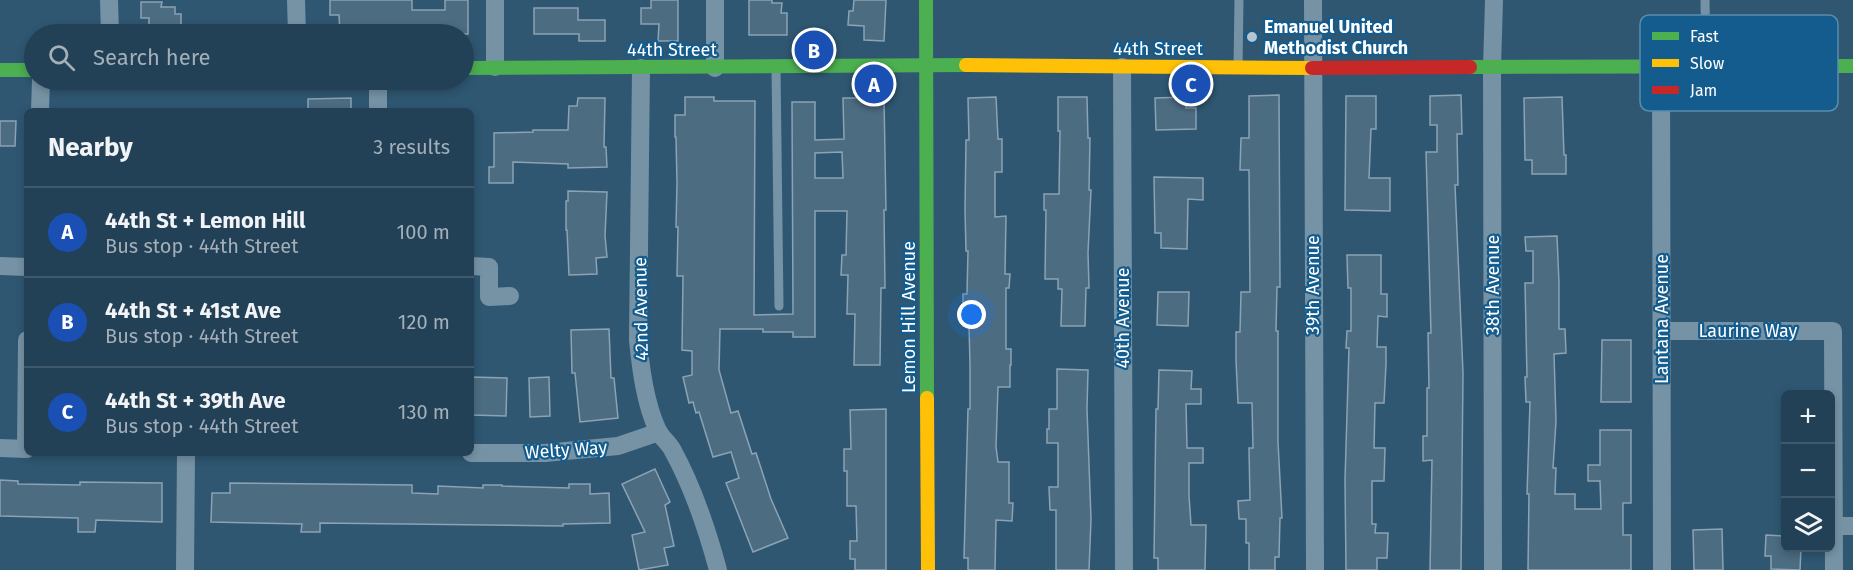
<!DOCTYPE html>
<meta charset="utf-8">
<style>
body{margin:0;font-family:"Fira Sans",sans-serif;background:#2b485c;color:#f1f3f6}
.controls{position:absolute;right:18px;bottom:18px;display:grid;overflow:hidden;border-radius:9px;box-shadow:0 3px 9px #0003}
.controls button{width:54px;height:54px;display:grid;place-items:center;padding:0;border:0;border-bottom:2px solid #405a6c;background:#234156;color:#f1f3f6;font:30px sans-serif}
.you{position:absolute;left:972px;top:315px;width:21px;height:21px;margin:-15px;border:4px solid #fff;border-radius:50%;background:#1a73e8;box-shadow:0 0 0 9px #1a73e833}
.badge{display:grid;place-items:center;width:39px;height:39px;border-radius:50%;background:#95b2f1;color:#fff;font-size:20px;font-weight:700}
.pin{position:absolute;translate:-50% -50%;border:3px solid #fff;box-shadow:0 2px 6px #0006}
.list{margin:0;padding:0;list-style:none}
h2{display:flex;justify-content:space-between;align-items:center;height:78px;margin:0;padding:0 24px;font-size:26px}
h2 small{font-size:20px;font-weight:400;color:#a3afb9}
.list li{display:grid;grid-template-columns:39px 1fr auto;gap:18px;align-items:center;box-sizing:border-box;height:90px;padding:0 24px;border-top:2px solid #405a6c}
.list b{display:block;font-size:22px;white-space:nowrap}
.list p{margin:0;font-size:20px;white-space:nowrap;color:#a3afb9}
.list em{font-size:20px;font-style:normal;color:#a3afb9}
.icon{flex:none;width:33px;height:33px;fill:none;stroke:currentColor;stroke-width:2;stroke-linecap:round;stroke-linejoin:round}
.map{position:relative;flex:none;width:1853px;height:570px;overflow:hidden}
.search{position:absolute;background:#234156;box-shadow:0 3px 9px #0003;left:24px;top:24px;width:450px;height:66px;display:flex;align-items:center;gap:15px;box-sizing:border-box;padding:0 21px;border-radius:33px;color:#a3afb9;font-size:22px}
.panel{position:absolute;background:#234156;box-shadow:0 3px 9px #0003;left:24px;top:108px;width:450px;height:348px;border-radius:9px}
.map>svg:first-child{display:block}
</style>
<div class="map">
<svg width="1853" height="570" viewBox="0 0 1853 570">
<rect width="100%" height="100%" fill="#2f5772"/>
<g fill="#4c6c82" stroke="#8ba3b4" stroke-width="1.5" fill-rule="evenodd">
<polygon points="330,0 412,0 412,10 445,10 445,0 468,0 468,34 340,34 339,15 330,15"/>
<polygon points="651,0 678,0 678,41 658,41 659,24 641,24 641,8 651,8"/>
<polygon points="749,0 772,0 772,3 782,3 781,13 787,13 787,35 749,35"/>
<polygon points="854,0 886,0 884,41 864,40 864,26 848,25 849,11 853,11"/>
<polygon points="141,2 162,2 161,7 175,7 175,14 181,14 181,34 149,34 149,18 141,18"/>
<polygon points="534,8 578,8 578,20 605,20 605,41 579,41 579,34 534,34"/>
<polygon points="1279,95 1280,287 1277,287 1276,331 1278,331 1278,442 1282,518 1280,518 1279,557 1275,557 1275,570 1249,570 1249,543 1246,543 1246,519 1239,519 1238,501 1250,500 1249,448 1253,448 1252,403 1238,403 1236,360 1236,332 1240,332 1241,292 1250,292 1249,170 1240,170 1241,138 1249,138 1249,96"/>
<polygon points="1461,95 1462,134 1457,134 1458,185 1455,185 1463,373 1461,570 1430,570 1432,460 1423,461 1423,436 1427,436 1427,388 1429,388 1428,333 1431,333 1426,152 1437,152 1437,125 1430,125 1430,96"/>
<polygon points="1346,96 1376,96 1376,129 1371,129 1369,178 1390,178 1390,211 1345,210"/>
<path d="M685,97H714V101H755L754,315L793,314L792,102H815V140L844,139L843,98H884L886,210H884L885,288H881L880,365H854L855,314H847L848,275H841L842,255H846L847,211H815V337H793V332H763V329H720L719,370L731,413L738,411L752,454L756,453L771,499L788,538L753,552L726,483L739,478L731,452L713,457L699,412L696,413L693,402L689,403L683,377L692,375V351L682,350L683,276H677L678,227H676L677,183L676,137H675V115H685ZM842,152L843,178H815V153Z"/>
<polygon points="996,97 998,139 1002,139 1002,172 995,172 995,217 1006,216 1005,274 1010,274 1009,288 1006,288 1006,349 1011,349 1011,365 1010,365 1010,387 998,387 996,447 998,462 1009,462 1009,503 1013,503 1012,521 996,520 995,570 968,570 968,558 964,558 968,409 970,409 970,365 969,326 963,326 963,294 967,294 968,251 966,251 965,210 966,140 969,140 968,98"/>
<polygon points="1058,97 1087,97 1088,138 1090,138 1089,190 1091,190 1088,253 1089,288 1086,288 1085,326 1061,326 1062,289 1058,289 1058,279 1045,279 1046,210 1044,210 1044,194 1059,194 1060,131 1058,131"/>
<polygon points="1186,97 1186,108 1196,108 1196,129 1156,130 1155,98"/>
<polygon points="1562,97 1564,155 1566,155 1566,174 1532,174 1532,160 1525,160 1524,98"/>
<polygon points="351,98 351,111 308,111 308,99"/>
<polygon points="578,98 605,98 604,147 606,147 607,167 568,168 568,164 513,162 513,183 489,183 489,167 494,167 494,133 533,132 533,130 568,130 569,106 577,106"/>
<polygon points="0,121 16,121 15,146 0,146"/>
<polygon points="1154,177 1203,178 1203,200 1188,199 1187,249 1161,248 1161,233 1155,233"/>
<polygon points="568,191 607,192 605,236 607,257 596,258 597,274 569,275 567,230 566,230 566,201 568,201"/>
<polygon points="1557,236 1559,283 1559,329 1565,329 1566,353 1554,354 1556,421 1553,468 1556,468 1555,494 1575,494 1575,509 1601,509 1600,481 1588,481 1588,465 1600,465 1600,430 1631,430 1631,503 1623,503 1623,535 1631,535 1631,570 1528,570 1529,494 1527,494 1530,402 1526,402 1525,377 1527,377 1525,283 1533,283 1533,251 1526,251 1525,237"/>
<polygon points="1347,255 1381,255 1381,294 1387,294 1387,317 1378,316 1377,347 1386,347 1386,364 1384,403 1375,403 1374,448 1385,448 1384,481 1372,481 1372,524 1376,524 1375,533 1388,533 1387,558 1377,558 1377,570 1346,570 1345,480 1349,348 1346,348 1347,331 1351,331 1351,288 1348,288"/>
<polygon points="1158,292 1189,292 1188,326 1157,325"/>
<polygon points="609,329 611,378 614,378 618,418 580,422 575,373 572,373 571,330"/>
<polygon points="1602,340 1631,340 1631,402 1601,402"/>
<polygon points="1057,369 1088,370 1087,409 1091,519 1089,570 1056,570 1056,510 1050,510 1049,487 1058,487 1058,443 1047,443 1047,429 1049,429 1049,409 1057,409"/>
<polygon points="1159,370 1192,371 1191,389 1201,389 1201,404 1186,404 1187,448 1203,448 1203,463 1189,463 1189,496 1191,525 1206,525 1205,570 1158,570 1158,558 1154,558 1156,409 1158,409"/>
<polygon points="471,377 507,378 506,416 471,415"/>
<polygon points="549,377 550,416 530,417 529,378"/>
<polygon points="886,409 886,570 855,570 855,559 850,559 850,541 857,541 856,506 847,506 847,471 844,471 844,449 851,449 850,410"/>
<polygon points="655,469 670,502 665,505 674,546 664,548 668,565 639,570 632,535 645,532 622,484"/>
<polygon points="0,480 18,481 18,484 80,485 80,482 162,483 162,522 96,520 95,532 78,532 78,518 0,516"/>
<polygon points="230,483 412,485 412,493 438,494 438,486 483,488 483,485 502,485 502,486 569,488 569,484 590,484 590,494 609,493 610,523 563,524 563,526 320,523 320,532 301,532 302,524 211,522 212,493 230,493"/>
<polygon points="1722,529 1723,570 1694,570 1693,530"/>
<polygon points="1766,535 1785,536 1785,548 1801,548 1800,570 1771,569 1771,556 1765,556"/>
</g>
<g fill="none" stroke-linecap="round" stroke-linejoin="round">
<g stroke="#7693a5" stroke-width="9">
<polyline points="1705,0 1706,64"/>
<polyline points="776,67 779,306"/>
<polyline points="1238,67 1239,0"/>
</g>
<g stroke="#7693a5" stroke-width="18">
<polyline points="109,0 110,34"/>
<polyline points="296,0 297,34"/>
<polyline points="495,0 495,67"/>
<polyline points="715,0 715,68"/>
<polyline points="1313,0 1315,570"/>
<polyline points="1122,67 1124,570"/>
<polyline points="1661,67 1662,570"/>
<path d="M641,68L638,340C641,370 645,403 658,431C661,437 668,442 672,449C693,487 707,529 718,570"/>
<polyline points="378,80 378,111"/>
<polyline points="40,111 41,80"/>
<polyline points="0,266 27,267"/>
<polyline points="471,266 489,267 489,297 510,296"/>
<polyline points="1663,331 1833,331 1834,570"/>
<polyline points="0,448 27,449"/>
<polyline points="26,449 27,340"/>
<polyline points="471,453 545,453 618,446 659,432"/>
<polyline points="1834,526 1853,526"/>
<polyline points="185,570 186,453"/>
<polyline points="1493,570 1492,68 1494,0"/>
</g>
<g stroke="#4caf50" stroke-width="14">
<polyline points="926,0 927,398"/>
<polyline points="1470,67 1853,66"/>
<polyline points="464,68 966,65"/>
<polyline points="0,70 34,70"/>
</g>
<g stroke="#ffc107" stroke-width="14">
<polyline points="966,65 1312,68"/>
<polyline points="927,398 928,570"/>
</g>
<polyline stroke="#c62828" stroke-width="14" points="1312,68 1470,67"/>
</g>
<circle fill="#b6c4ce" stroke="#145c8d" stroke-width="2" cx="1252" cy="37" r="6"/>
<g text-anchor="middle" stroke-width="4.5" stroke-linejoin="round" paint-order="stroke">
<g font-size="18" font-weight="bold" fill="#fff" stroke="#145c8d" text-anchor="start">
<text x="1264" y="33">Emanuel United<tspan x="1264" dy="21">Methodist Church</tspan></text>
</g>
<g font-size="18" fill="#fff" stroke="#145c8d">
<text x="1158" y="55">44th Street</text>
<text x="672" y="56">44th Street</text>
<text transform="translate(1313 285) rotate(-90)" y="6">39th Avenue</text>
<text transform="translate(1493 285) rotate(-90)" y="6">38th Avenue</text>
<text transform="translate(641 309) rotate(-91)" y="6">42nd Avenue</text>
<text transform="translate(909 317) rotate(-90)" y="6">Lemon Hill Avenue</text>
<text transform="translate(1123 318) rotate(-90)" y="6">40th Avenue</text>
<text transform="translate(1662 319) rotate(-90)" y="6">Lantana Avenue</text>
<text x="1748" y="337">Laurine Way</text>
<text transform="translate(566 450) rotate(-4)" y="6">Welty Way</text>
</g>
</g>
<rect x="1640" y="15" width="198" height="96" rx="9" fill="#145c8d" stroke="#5a8daf" stroke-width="1.5"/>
<rect x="1652" y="32" width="27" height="8" fill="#4caf50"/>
<rect x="1652" y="59" width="27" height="8" fill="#ffc107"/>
<rect x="1652" y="86" width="27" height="8" fill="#c62828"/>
<g font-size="16" fill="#fff">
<text x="1690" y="42">Fast</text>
<text x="1690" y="69">Slow</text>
<text x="1690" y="96">Jam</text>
</g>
</svg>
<div class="controls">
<button>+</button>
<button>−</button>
<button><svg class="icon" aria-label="layers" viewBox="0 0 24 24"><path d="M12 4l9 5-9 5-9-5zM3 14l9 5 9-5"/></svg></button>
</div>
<div class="you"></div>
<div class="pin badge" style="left:874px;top:84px;background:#1a4fb4">A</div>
<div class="pin badge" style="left:814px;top:50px;background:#1a4fb4">B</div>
<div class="pin badge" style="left:1191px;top:84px;background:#1a4fb4">C</div>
<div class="search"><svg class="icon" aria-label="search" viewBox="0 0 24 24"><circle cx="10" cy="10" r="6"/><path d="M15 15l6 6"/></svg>Search here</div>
<section class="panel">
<h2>Nearby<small>3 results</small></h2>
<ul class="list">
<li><span class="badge" style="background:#1a4fb4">A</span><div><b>44th St + Lemon Hill</b><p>Bus stop · 44th Street</p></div><em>100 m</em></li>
<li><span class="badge" style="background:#1a4fb4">B</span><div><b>44th St + 41st Ave</b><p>Bus stop · 44th Street</p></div><em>120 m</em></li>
<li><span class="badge" style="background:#1a4fb4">C</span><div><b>44th St + 39th Ave</b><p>Bus stop · 44th Street</p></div><em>130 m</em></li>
</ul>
</section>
</div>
